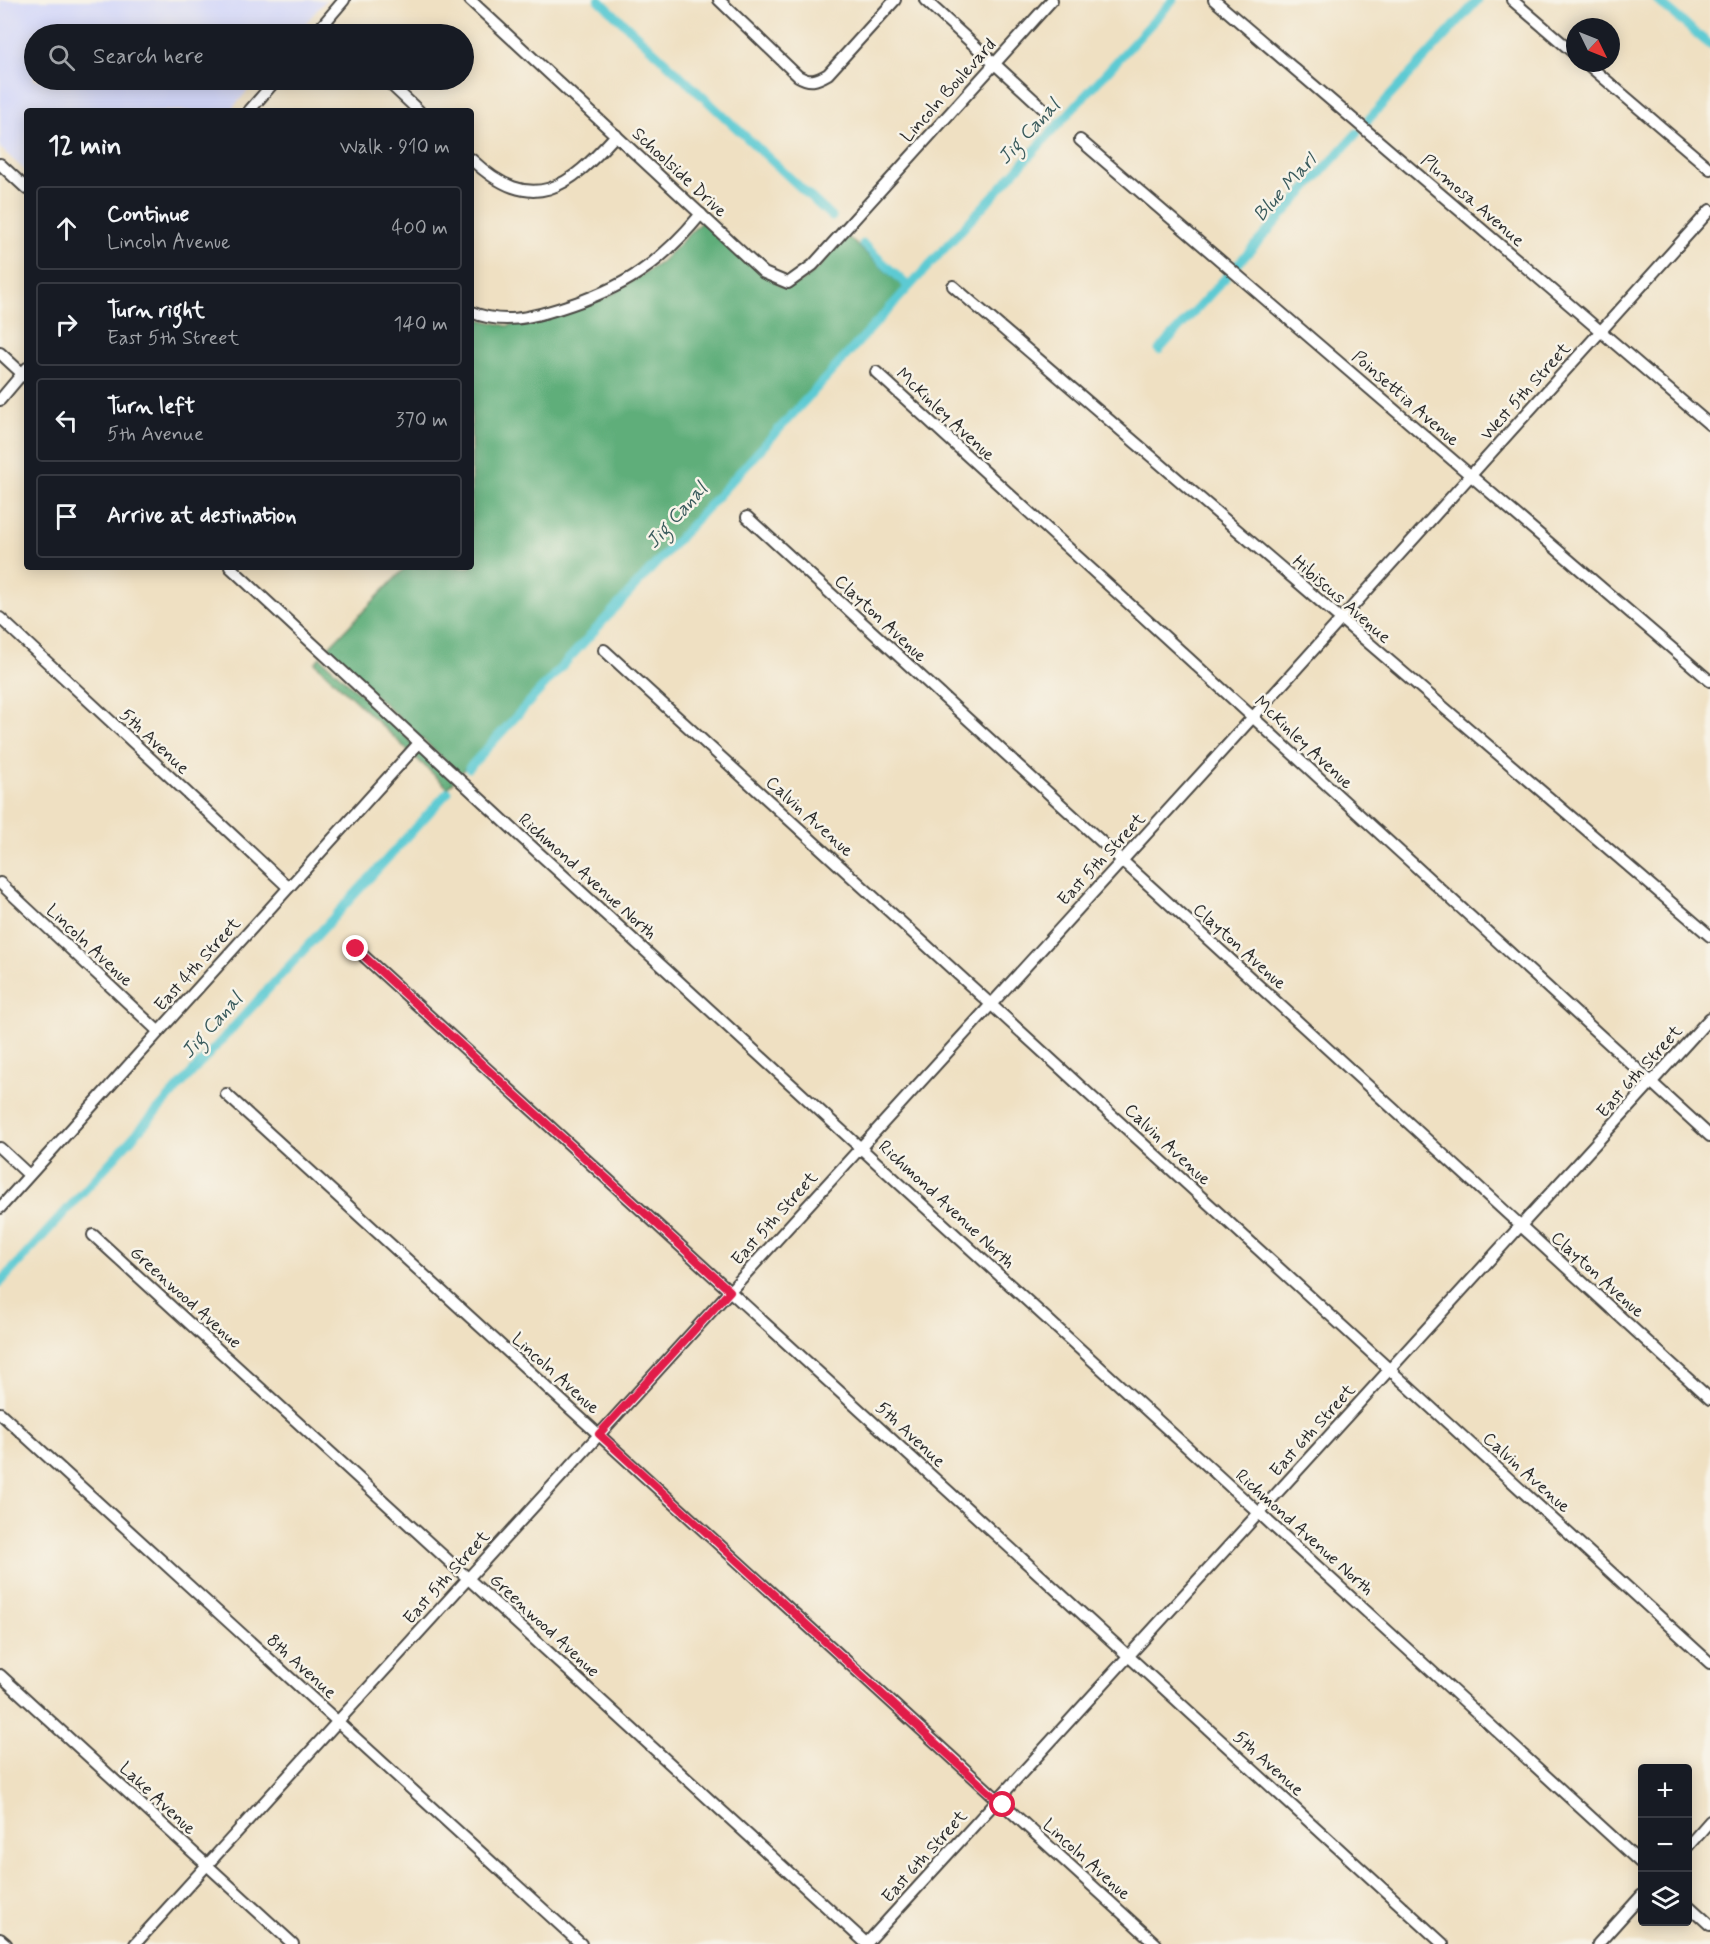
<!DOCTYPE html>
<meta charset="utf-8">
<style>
body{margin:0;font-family:Mynerve,sans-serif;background:#242831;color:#f1f3f6}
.controls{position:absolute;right:18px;bottom:18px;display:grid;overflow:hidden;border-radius:6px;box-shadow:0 3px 15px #0003}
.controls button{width:54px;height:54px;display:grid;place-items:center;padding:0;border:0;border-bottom:2px solid #363941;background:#171b24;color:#f1f3f6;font:30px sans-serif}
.compass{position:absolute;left:1566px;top:18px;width:54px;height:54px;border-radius:50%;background:#171b24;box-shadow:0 3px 15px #0003;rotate:133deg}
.stop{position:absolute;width:18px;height:18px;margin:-14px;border:4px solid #e11d48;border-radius:50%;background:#fff}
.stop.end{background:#e11d48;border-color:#fff;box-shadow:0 2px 6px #0008}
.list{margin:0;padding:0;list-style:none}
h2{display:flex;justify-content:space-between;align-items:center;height:78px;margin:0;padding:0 24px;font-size:26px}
h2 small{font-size:20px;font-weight:400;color:#9ea1a6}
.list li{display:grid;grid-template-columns:39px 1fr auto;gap:18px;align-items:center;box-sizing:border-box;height:84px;margin:0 12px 12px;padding:0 12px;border:2px solid #363941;border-radius:6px}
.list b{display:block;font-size:22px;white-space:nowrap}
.list p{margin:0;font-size:20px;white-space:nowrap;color:#9ea1a6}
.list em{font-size:20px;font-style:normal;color:#9ea1a6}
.icon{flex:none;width:33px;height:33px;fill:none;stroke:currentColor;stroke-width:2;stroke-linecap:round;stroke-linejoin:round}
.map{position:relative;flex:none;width:1710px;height:1944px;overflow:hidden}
.search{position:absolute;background:#171b24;box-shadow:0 3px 15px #0003;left:24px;top:24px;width:450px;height:66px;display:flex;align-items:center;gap:15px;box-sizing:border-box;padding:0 21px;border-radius:33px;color:#9ea1a6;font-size:22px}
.panel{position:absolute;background:#171b24;box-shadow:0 3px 15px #0003;left:24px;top:108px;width:450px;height:462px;border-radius:6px}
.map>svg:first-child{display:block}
</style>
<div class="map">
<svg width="1710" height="1944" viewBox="0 0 1710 1944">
<rect width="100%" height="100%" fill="#f7f3e8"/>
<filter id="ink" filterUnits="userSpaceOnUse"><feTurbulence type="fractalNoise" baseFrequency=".0167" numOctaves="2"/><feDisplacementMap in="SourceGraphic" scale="12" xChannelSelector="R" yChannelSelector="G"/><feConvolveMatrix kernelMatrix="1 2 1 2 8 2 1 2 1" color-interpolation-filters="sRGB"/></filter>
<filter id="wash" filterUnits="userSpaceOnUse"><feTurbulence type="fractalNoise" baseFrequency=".008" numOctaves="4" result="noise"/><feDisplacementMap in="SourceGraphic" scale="24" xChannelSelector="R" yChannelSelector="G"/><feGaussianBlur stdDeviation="1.35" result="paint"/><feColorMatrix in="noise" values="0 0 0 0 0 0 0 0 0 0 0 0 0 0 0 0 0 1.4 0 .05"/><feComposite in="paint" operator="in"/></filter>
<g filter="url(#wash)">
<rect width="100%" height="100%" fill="#efe0c2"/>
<polygon fill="#d4d8f9" points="0,0 326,0 296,34 34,34 34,80 257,80 230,111 27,111 27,172 0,148"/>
<g fill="#5fae7a" stroke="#456c52" stroke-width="1.5">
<path d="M702,221L780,286C806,292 830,252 846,235L909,292L460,774L326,650L406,567H471V317L507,326L576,308L609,296L660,263Z"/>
<polygon points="320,657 454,781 448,788 315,663"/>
</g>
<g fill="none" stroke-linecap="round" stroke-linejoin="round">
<g stroke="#5dcad3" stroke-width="9">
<polyline points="599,0 832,217"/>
<polyline points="1657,0 1710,45"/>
<polyline points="1367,121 1478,0"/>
<polyline points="1237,265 1357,133"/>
<polyline points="909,287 1173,0"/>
<polyline points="1159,350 1227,276"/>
<polyline points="469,768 909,287 863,244"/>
<polyline points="0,1283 448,792"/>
</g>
</g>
</g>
<g filter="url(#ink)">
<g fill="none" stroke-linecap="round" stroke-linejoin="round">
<defs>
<g id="minor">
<polyline points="470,0 764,273 788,283 813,265 1052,0"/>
<path d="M719,0L798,76C810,83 816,81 828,74L895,0"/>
<polyline points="925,0 1046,111"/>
<polyline points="1214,0 1710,425"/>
<polyline points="1512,0 1575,54"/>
<polyline points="325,23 337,34"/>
<polyline points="315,34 344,0"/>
<polyline points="1586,63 1710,169"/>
<polyline points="386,80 419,111"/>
<polyline points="249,111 276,80"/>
<polyline points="1080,140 1710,681"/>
<path d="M471,159C533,217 568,188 616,135"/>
<polyline points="0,164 27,189"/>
<polyline points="953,286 1710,936"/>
<path d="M471,312C503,325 529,318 561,308C624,288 659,265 701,214"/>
<polyline points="0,353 27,378"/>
<polyline points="876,372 1710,1136"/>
<polyline points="0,400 27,368"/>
<polyline points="747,517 1710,1399"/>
<polyline points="230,567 519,835 1642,1864"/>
<polyline points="0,618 288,887"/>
<polyline points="604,650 1710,1663"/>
<polyline points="0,883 158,1031"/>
<polyline points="356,949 1443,1944"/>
<polyline points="226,1094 1156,1944"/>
<polyline points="0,1148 29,1175"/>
<polyline points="0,1208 419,743"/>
<polyline points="93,1235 867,1944"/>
<polyline points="0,1413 581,1944"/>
<polyline points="0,1675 293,1944"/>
<polyline points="1688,1846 1710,1821"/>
<polyline points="1688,1905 1710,1925"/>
<polyline points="0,1939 6,1944"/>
<polyline points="135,1944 1253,717 1710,210"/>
<polyline points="866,1944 1710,1018"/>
<polyline points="1598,1944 1642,1895"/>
</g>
</defs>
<use href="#minor" stroke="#484642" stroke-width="14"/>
<use href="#minor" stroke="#fff" stroke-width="10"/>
</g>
</g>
<g fill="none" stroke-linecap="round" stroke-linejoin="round" filter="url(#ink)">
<polyline stroke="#e11d48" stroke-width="8" points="356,949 730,1291 599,1434 1003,1805"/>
</g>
<g text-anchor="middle" stroke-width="5" stroke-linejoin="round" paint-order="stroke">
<g font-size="18" fill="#2b2b2b" stroke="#f7f3e8">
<text transform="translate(948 90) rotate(-48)" y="6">Lincoln Boulevard</text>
<text transform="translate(680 172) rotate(43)" y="6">Schoolside Drive</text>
<text transform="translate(1473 200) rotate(41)" y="6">Plumosa Avenue</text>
<text transform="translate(1525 391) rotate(-48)" y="6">West 5th Street</text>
<text transform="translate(1406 398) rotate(41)" y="6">Poinsettia Avenue</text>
<text transform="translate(946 414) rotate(43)" y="6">McKinley Avenue</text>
<text transform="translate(1342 599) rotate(41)" y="6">Hibiscus Avenue</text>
<text transform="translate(881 618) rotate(43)" y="6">Clayton Avenue</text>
<text transform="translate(155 741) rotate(43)" y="6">5th Avenue</text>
<text transform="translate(1304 742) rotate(43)" y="6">McKinley Avenue</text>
<text transform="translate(810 816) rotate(42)" y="6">Calvin Avenue</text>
<text transform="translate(1101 859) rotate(-47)" y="6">East 5th Street</text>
<text transform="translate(588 876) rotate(42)" y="6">Richmond Avenue North</text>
<text transform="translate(90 945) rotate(43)" y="6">Lincoln Avenue</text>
<text transform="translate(1240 946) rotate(42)" y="6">Clayton Avenue</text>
<text transform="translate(197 964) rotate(-48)" y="6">East 4th Street</text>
<text transform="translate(1639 1071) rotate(-48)" y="6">East 6th Street</text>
<text transform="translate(1168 1144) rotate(43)" y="6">Calvin Avenue</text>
<text transform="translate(947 1204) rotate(43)" y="6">Richmond Avenue North</text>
<text transform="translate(774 1218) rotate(-48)" y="6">East 5th Street</text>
<text transform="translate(1598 1274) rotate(42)" y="6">Clayton Avenue</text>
<text transform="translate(186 1297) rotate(42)" y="6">Greenwood Avenue</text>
<text transform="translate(556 1373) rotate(42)" y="6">Lincoln Avenue</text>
<text transform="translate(1312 1430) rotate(-48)" y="6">East 6th Street</text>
<text transform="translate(911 1434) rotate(43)" y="6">5th Avenue</text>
<text transform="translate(1527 1472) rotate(42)" y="6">Calvin Avenue</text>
<text transform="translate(1305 1532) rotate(42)" y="6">Richmond Avenue North</text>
<text transform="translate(446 1577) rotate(-48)" y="6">East 5th Street</text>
<text transform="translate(545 1625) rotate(43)" y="6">Greenwood Avenue</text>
<text transform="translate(302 1666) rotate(42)" y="6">8th Avenue</text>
<text transform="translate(1269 1763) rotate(42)" y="6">5th Avenue</text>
<text transform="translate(158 1798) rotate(43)" y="6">Lake Avenue</text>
<text transform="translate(924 1856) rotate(-48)" y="6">East 6th Street</text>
<text transform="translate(1087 1859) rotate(42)" y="6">Lincoln Avenue</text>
</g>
<g font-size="20" font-style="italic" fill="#3a5b5d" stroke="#f7f3e8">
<text transform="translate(1028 131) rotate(-47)" y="7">Jig Canal</text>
<text transform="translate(1284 187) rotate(-48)" y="7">Blue Marl</text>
<text transform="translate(676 515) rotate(-48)" y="7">Jig Canal</text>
<text transform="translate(211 1025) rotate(-48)" y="7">Jig Canal</text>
</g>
</g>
</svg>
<div class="controls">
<button>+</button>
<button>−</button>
<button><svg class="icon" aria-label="layers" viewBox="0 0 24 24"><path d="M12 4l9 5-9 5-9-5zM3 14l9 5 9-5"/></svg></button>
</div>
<svg class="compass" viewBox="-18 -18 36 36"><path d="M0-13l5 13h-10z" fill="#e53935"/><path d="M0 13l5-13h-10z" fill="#9ea1a6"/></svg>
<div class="stop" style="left:1003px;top:1805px"></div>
<div class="stop end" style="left:356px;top:949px"></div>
<div class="search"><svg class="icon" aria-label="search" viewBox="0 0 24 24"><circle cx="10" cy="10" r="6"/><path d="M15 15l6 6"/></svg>Search here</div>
<section class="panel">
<h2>12 min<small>Walk · 910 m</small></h2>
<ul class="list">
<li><svg class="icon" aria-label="ahead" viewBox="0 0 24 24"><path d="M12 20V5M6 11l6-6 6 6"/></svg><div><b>Continue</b><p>Lincoln Avenue</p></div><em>400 m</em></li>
<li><svg class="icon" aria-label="right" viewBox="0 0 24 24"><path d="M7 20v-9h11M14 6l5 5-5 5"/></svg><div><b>Turn right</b><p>East 5th Street</p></div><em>140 m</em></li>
<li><svg class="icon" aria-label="left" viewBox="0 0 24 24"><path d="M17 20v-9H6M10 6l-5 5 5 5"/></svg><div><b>Turn left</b><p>5th Avenue</p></div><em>370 m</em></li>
<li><svg class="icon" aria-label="arrive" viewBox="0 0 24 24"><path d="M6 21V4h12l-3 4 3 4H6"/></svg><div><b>Arrive at destination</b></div></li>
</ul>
</section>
</div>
